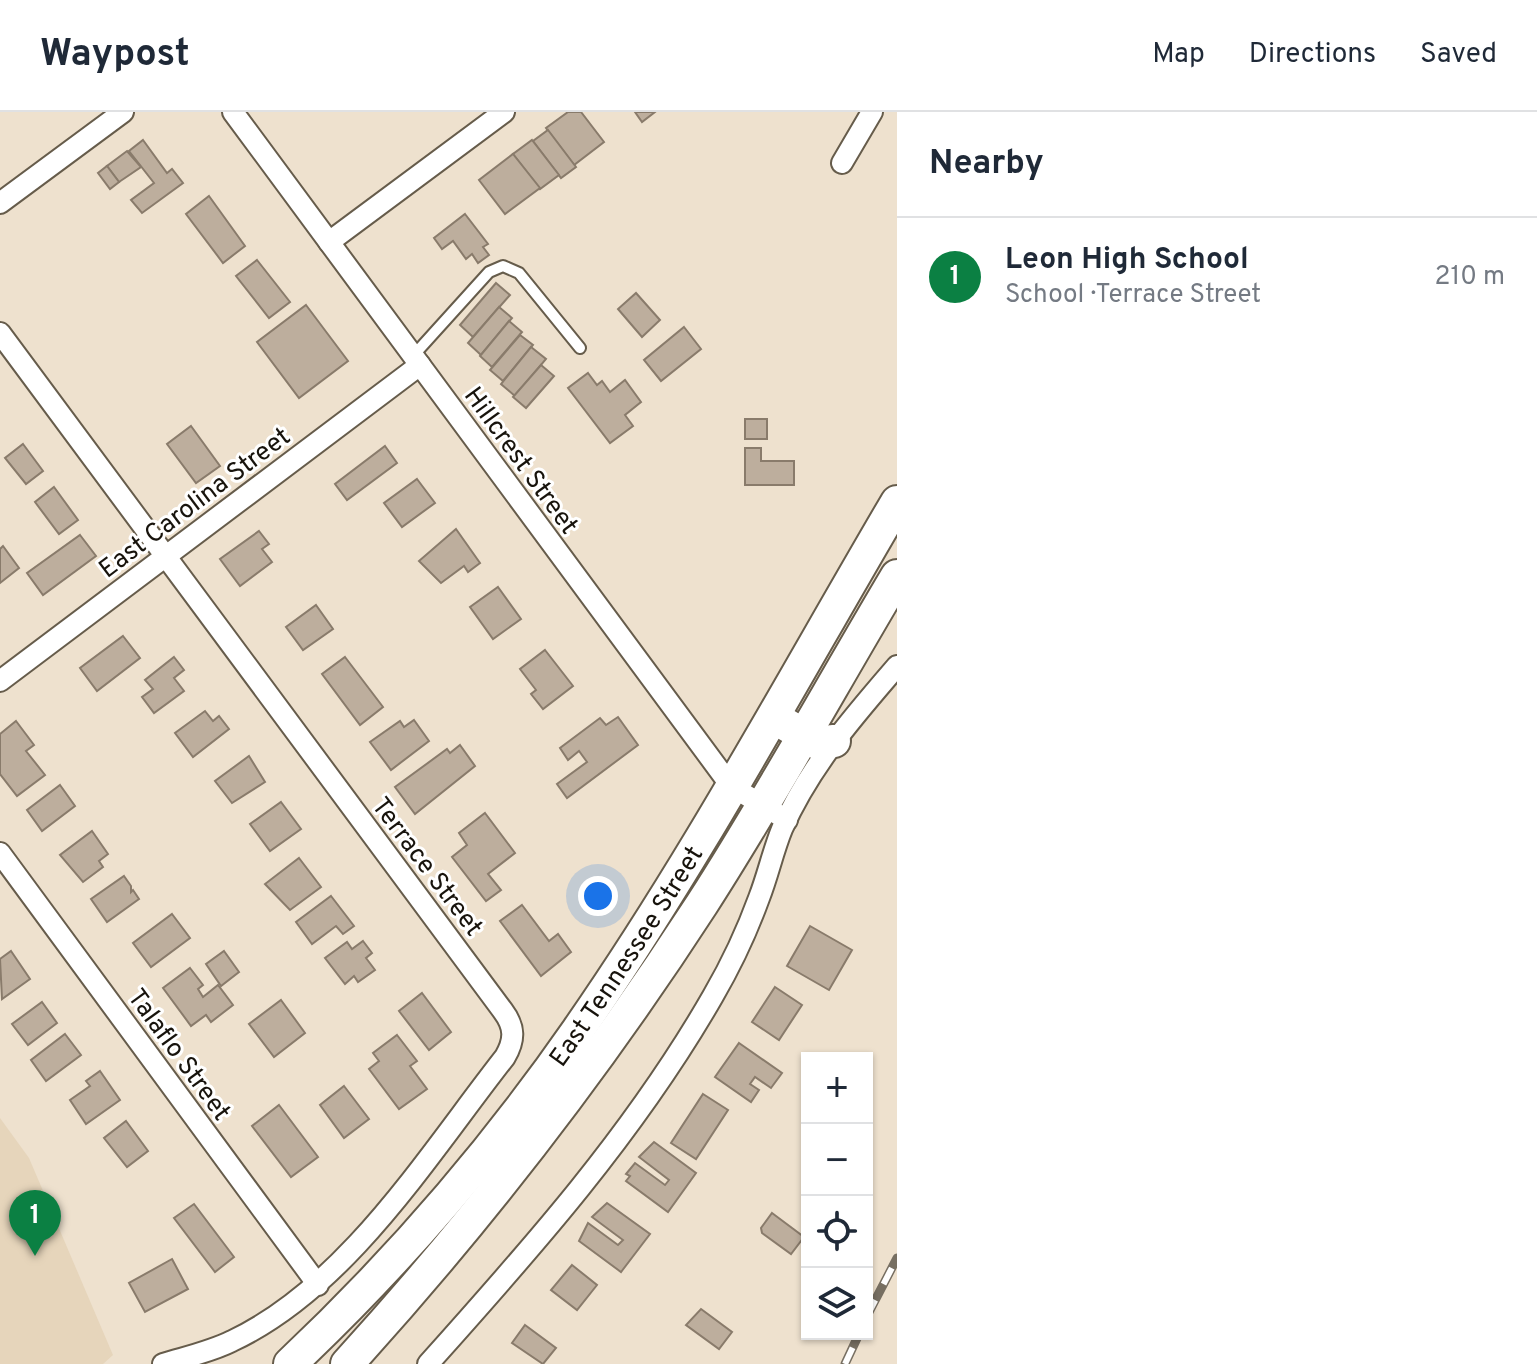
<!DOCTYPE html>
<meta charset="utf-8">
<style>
body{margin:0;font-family:Overpass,sans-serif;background:#f2f2f3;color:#1f2937}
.controls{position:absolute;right:24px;bottom:24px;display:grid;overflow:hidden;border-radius:0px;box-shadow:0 2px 6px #0004}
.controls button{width:72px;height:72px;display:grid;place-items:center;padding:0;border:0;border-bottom:2px solid #e0e1e3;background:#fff;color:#1f2937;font:40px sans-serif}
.you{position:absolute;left:598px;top:784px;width:28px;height:28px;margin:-20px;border:6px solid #fff;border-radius:50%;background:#1a73e8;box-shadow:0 0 0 12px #1a73e833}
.badge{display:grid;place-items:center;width:52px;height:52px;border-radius:50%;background:#0b8043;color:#fff;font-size:26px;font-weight:700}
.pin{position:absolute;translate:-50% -66px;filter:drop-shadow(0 2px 4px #0008)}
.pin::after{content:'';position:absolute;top:42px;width:28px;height:24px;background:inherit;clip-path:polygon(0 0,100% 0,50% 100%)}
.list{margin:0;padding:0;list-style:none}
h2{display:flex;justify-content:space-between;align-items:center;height:104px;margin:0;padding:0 32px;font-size:34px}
h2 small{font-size:26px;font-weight:400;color:#747a83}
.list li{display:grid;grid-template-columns:52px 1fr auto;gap:24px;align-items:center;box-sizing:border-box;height:120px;padding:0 32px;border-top:2px solid #e0e1e3}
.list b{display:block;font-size:30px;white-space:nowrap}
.list p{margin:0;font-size:26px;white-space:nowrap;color:#747a83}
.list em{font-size:26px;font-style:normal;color:#747a83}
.icon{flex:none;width:44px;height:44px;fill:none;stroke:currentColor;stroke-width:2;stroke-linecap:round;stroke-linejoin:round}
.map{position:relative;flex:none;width:897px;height:1252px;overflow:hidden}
header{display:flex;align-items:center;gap:48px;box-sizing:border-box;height:112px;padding:0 40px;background:#fff;border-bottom:2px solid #e0e1e3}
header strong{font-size:38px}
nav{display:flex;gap:44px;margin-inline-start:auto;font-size:28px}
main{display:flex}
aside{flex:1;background:#fff}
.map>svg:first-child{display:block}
</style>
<header>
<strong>Waypost</strong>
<nav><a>Map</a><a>Directions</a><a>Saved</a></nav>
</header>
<main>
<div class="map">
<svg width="897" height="1252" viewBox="0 0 897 1252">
<rect width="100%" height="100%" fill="#eee1ce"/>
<polygon fill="#e6d5bb" points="0,1006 29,1046 113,1243 103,1252 0,1252"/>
<g fill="#bdae9d" stroke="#897b6b" stroke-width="2">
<polygon points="568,0 581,0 604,30 574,53 546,16"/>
<polygon points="635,0 655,0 642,10"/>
<polygon points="548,18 576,55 561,66 533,29"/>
<polygon points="143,28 167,61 172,57 183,71 142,101 131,88 154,71 129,39"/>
<polygon points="532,28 559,63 540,77 513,42"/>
<polygon points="127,39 141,55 119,70 107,54"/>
<polygon points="513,42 540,76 505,102 479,68"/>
<polygon points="107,54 119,70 110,77 98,61"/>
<polygon points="209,84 245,134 223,151 186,102"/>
<polygon points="465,102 488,132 483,135 489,143 478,151 472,142 466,147 453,129 442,137 434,126"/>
<polygon points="257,148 290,190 269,206 236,164"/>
<polygon points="496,171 510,183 473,225 460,213"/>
<polygon points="636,181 660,208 642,225 618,197"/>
<polygon points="306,193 348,249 299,286 257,230"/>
<polygon points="499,195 512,206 481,243 468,231"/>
<polygon points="509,209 522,220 492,255 480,244"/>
<polygon points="684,215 701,237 661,269 644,248"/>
<polygon points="520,223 533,233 503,269 490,258"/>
<polygon points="531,235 546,247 515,284 501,272"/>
<polygon points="541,253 554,264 526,296 513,285"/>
<polygon points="588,261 597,273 602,269 610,280 625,268 641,290 625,303 633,314 610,331 568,276"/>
<rect x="745" y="307" width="22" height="20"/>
<polygon points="191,314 220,354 196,371 167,332"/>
<polygon points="23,332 43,359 26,372 5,346"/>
<polygon points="385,334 397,351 347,388 335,372"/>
<polygon points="745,336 761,336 761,349 794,349 794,373 745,373"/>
<polygon points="417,367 435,391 402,415 384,391"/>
<polygon points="54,375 78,408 59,422 35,390"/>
<polygon points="456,417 480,451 468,460 464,454 441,471 419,449"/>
<polygon points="259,419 269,432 262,437 272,450 240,474 220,447"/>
<polygon points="80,423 96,444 43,483 27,461"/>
<polygon points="3,434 19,456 0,471 0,437"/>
<polygon points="498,475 521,507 493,527 470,495"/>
<polygon points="316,493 333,517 303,538 286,515"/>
<polygon points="123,524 140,546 97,579 80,556"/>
<polygon points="545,538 573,574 543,597 531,582 536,578 520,557"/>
<polygon points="174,545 184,558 174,566 184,579 154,601 142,585 153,577 145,568"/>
<polygon points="345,545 383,595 360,613 322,562"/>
<polygon points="205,599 213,609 219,604 229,617 193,645 175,621"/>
<polygon points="618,605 638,633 567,686 557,672 587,650 579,639 568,648 560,636 600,606 606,613"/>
<polygon points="414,608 429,629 391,658 370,630 400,609 404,615"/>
<polygon points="16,609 34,633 26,639 45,663 17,684 0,662 0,622"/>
<polygon points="460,633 475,654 415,702 395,675 447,637 450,641"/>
<polygon points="249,644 265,670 232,691 215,669"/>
<polygon points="60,673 75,694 42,719 27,698"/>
<polygon points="281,690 301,717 270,739 250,712"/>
<polygon points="485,701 515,741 488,762 501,778 486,789 452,745 467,733 459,721"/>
<polygon points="92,719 108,742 99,749 103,755 83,770 60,743"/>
<polygon points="299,746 321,775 290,798 265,772"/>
<polygon points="124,764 131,774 131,780 133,778 139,787 107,810 91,787"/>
<polygon points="331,784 354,814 343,822 336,814 312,832 296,810"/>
<polygon points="522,793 549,829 558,822 571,840 541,864 500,809"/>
<polygon points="172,802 190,826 151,855 133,831"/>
<polygon points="810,814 852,838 829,878 787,854"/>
<polygon points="363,829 372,841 366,846 375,858 358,870 354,864 345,872 325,846 347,830 352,837"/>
<polygon points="11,839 30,867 2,887 0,847"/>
<polygon points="224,839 239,860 221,874 206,852"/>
<polygon points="190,856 203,873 198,877 203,885 218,873 233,893 211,910 206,903 191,914 163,876"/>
<polygon points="775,875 802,893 779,928 752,910"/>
<polygon points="422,881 451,920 429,938 399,899"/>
<polygon points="281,888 305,921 274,945 249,912"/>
<polygon points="42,890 57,911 28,933 12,912"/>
<polygon points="65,922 81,943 46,969 31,948"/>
<polygon points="397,923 417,949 410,954 427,977 399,997 369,957 379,949 373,941"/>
<polygon points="739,931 782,961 771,976 755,965 750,972 759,978 751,990 715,965"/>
<polygon points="100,959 120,988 86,1012 70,988 90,974 86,969"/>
<polygon points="344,974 369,1007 344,1026 320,993"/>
<polygon points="703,982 728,998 696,1047 671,1031"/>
<polygon points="279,993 318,1045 291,1065 252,1014"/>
<polygon points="126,1009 148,1039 127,1055 104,1026"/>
<polygon points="654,1030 696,1061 668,1100 626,1069 630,1064 626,1062 635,1051 665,1073 669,1068 639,1045"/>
<polygon points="607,1091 650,1122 621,1160 579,1129 588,1111 618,1133 623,1128 592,1105"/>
<polygon points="194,1092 234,1145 215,1160 174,1106"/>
<polygon points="772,1101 804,1125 791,1142 762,1121 761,1116"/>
<polygon points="172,1147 188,1177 145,1200 129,1171"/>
<polygon points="572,1153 597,1173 577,1198 551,1178"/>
<polygon points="701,1197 732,1220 719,1237 686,1213"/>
<polygon points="525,1213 556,1236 543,1252 512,1231"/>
</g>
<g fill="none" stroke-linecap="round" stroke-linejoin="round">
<defs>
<polyline id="lane" points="413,244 489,160 503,154 519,161 580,236"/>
<g id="street">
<polyline points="233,0 731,674 787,708"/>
<polyline points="842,51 872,0"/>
<polyline points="0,91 123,0"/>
<polyline points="329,130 504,0"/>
<path d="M0,221L503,899C515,915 515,928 505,945C428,1043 347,1175 232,1229C210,1240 186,1245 163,1252"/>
<polyline points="0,569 420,253"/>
<polyline points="0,741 318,1173"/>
<path d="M428,1252C532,1136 635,1020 713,884C731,853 747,819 759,786C768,763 773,739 782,717C810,654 853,605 897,554"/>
</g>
<g id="primary">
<polyline points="785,612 817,631 834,629"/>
<path id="s1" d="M290,1252C397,1151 494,1039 578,918C695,750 793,567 897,390"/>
<path d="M347,1252C477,1109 597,954 702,792C771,685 832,573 897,464"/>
</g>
</defs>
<use href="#lane" stroke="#665c4b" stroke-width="14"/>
<use href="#street" stroke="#665c4b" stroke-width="24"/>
<use href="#primary" stroke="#665c4b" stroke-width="36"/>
<use href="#lane" stroke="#fff" stroke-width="10"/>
<use href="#street" stroke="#fff" stroke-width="20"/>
<use href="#primary" stroke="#fff" stroke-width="32"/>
<defs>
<g id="rail">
<polyline points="867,1204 897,1146"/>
<polyline points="845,1252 859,1222"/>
</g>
</defs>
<use href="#rail" stroke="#776f62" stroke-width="9"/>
<use href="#rail" stroke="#fff" stroke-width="6" stroke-dasharray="18" stroke-linecap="butt"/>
</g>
<g text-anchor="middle" stroke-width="6" stroke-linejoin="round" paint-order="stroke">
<g font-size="26" fill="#17130c" stroke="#fff">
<text transform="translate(522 348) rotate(54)" y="9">Hillcrest Street</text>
<text transform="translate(194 390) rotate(-37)" y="9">East Carolina Street</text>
<text transform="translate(428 754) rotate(53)" y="9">Terrace Street</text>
<text dy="9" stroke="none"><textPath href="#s1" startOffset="530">East Tennessee Street</textPath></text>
<text transform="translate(180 942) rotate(54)" y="9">Talaflo Street</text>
</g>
</g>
</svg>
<div class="controls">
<button>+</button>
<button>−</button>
<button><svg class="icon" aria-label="locate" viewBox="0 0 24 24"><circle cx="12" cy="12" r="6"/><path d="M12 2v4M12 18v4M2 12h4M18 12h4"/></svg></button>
<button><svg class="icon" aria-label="layers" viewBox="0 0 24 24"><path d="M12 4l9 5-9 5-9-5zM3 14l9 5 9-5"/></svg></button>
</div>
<div class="you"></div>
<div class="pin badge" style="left:35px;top:1144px">1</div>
</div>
<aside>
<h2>Nearby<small></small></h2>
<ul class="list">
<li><span class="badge">1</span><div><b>Leon High School</b><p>School · Terrace Street</p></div><em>210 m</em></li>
</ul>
</aside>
</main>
